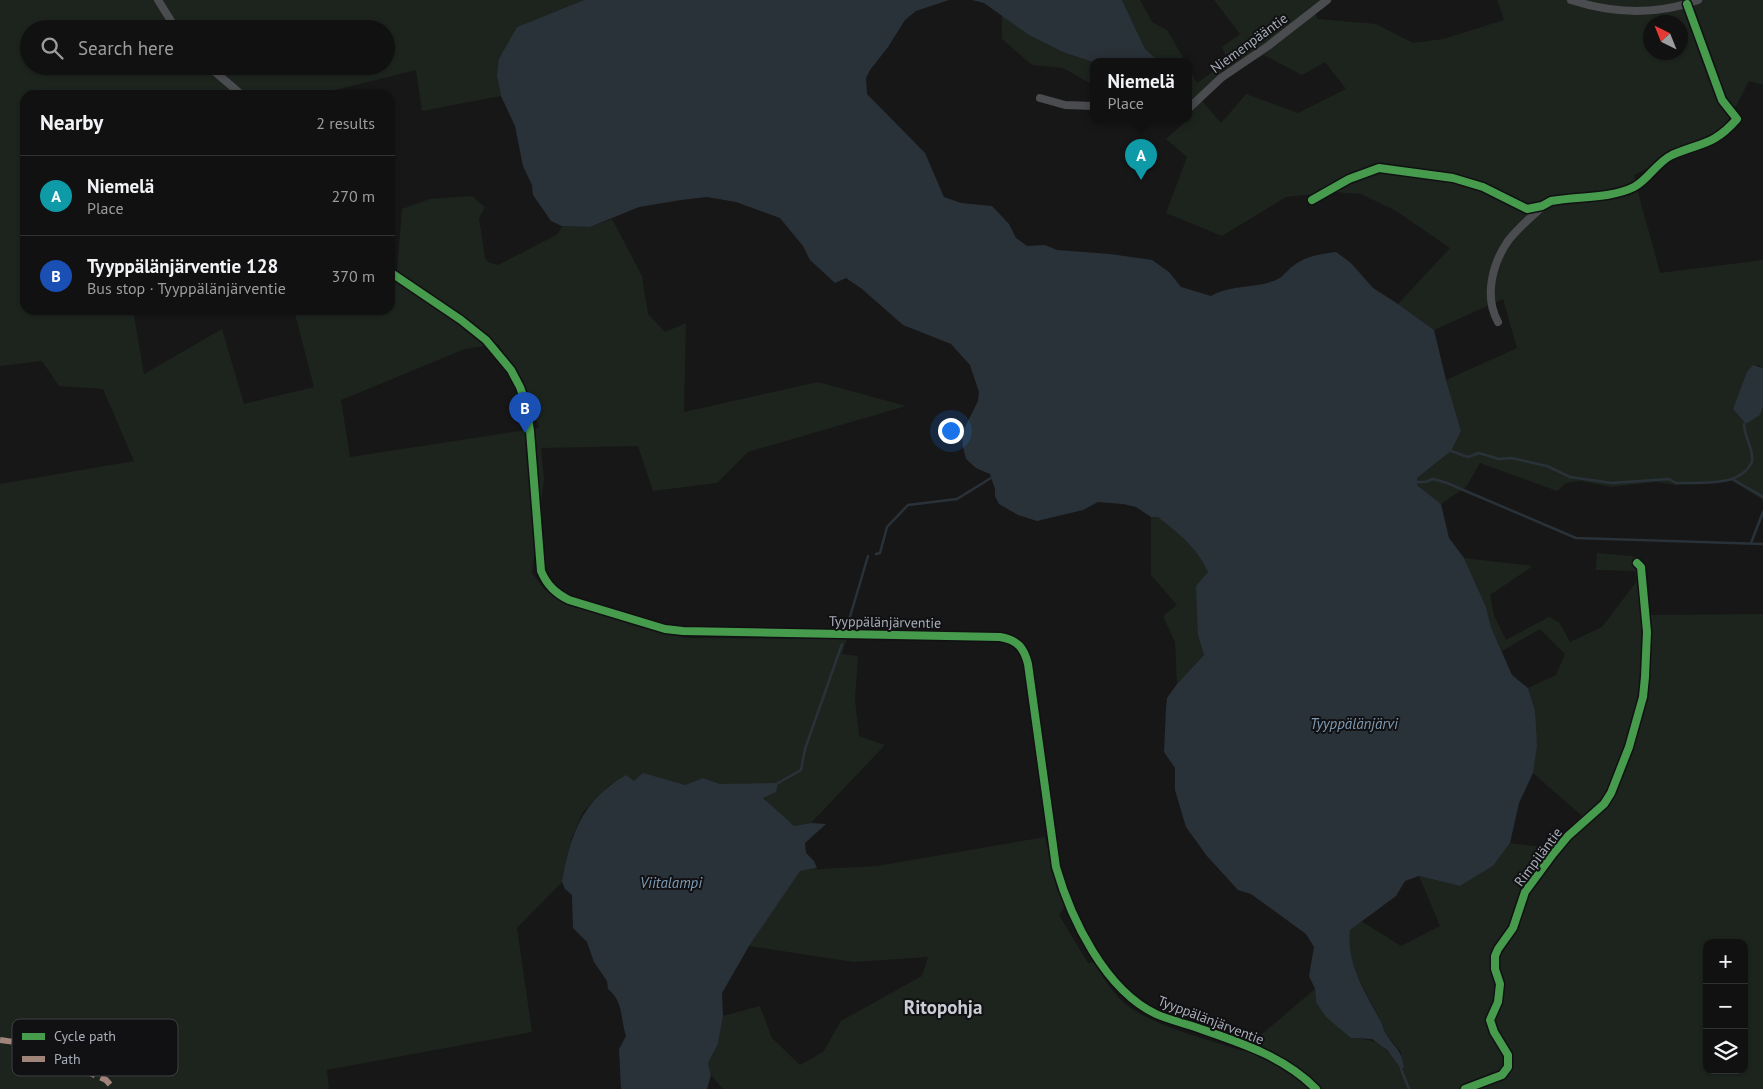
<!DOCTYPE html>
<meta charset="utf-8">
<style>
body{margin:0;font-family:"PT Sans",sans-serif;background:#1a1a1a;color:#f1f3f6}
.controls{position:absolute;right:15px;bottom:15px;display:grid;overflow:hidden;border-radius:10px;box-shadow:0 1px 4px #0004}
.controls button{width:45px;height:45px;display:grid;place-items:center;padding:0;border:0;border-bottom:1px solid #303131;background:#111;color:#f1f3f6;font:25px sans-serif}
.compass{position:absolute;left:1643px;top:15px;width:45px;height:45px;border-radius:50%;background:#111;box-shadow:0 1px 4px #0004;rotate:317deg}
.you{position:absolute;left:950px;top:430px;width:18px;height:18px;margin:-12px;border:4px solid #fff;border-radius:50%;background:#1a73e8;box-shadow:0 0 0 8px #1a73e833}
.badge{display:grid;place-items:center;width:32px;height:32px;border-radius:50%;background:#757880;color:#fff;font-size:16px;font-weight:700}
.pin{position:absolute;translate:-50% -41px;filter:drop-shadow(0 1px 2px #0008)}
.pin::after{content:'';position:absolute;top:26px;width:18px;height:15px;background:inherit;clip-path:polygon(0 0,100% 0,50% 100%)}
.popup{position:absolute;left:1090px;top:58px;width:102px;height:65px;box-sizing:border-box;display:grid;place-content:center;border-radius:10px;background:#111;filter:drop-shadow(0 1px 4px #0005);font-size:16px;white-space:nowrap;color:#9c9d9f}
.popup b{font-size:19px;color:#f1f3f6}
.popup::after{content:'';position:absolute;left:50%;top:100%;margin-left:-10px;border:10px solid transparent;border-top-color:#111}
.list{margin:0;padding:0;list-style:none}
h2{display:flex;justify-content:space-between;align-items:center;height:65px;margin:0;padding:0 20px;font-size:21px}
h2 small{font-size:16px;font-weight:400;color:#9c9d9f}
.list li{display:grid;grid-template-columns:32px 1fr auto;gap:15px;align-items:center;box-sizing:border-box;height:80px;padding:0 20px;border-top:1px solid #303131}
.list b{display:block;font-size:19px;white-space:nowrap}
.list p{margin:0;font-size:16px;white-space:nowrap;color:#9c9d9f}
.list em{font-size:16px;font-style:normal;color:#9c9d9f}
.icon{flex:none;width:28px;height:28px;fill:none;stroke:currentColor;stroke-width:2;stroke-linecap:round;stroke-linejoin:round}
.map{position:relative;flex:none;width:1763px;height:1089px;overflow:hidden}
.search{position:absolute;background:#111;box-shadow:0 1px 4px #0004;left:20px;top:20px;width:375px;height:55px;display:flex;align-items:center;gap:12px;box-sizing:border-box;padding:0 18px;border-radius:28px;color:#9c9d9f;font-size:19px}
.panel{position:absolute;background:#111;box-shadow:0 1px 4px #0004;left:20px;top:90px;width:375px;height:225px;border-radius:15px}
.map>svg:first-child{display:block}
</style>
<div class="map">
<svg width="1763" height="1089" viewBox="0 0 1763 1089">
<rect width="100%" height="100%" fill="#171717"/>
<g fill="#1d241e" fill-rule="evenodd">
<path d="M0,0H584L517,27L497,76L501,96L422,111L416,70L315,95H25V310H133L144,374L222,329L244,404L314,387L294,310H390V267L397,271L402,209L430,199L472,196L485,207L479,218L485,258L488,262L498,265L558,234L562,226L590,227L612,219L642,276L648,314L665,332L686,323L684,412L818,382L906,406L748,452L717,483L653,491L638,446L541,448L544,479L532,573L544,589L567,605L685,638L847,639L842,654L858,656L855,700L859,736L885,745L811,823L794,826L773,810L753,783L739,785L720,784L703,778L685,785L634,781L611,784L583,812L572,837L562,882L517,928L532,1032L327,1070L329,1089H0V484L134,461L103,389L59,386L42,361L0,366ZM29,29H386V66H29ZM498,344L524,384L539,428L350,457L341,400L465,349Z"/>
<polygon points="1122,0 1140,0 1152,22 1167,30 1185,61 1159,61 1145,49"/>
<path d="M1214,0H1324L1312,9L1318,19L1376,24L1413,43L1443,39L1504,20L1497,0H1763V85L1749,81L1731,116L1718,133L1634,175C1641,208 1652,240 1660,273L1763,260V368L1758,365L1751,367L1733,409L1746,424L1760,415L1763,407V500L1732,481L1675,485L1656,482L1611,487L1580,481L1566,483L1557,491L1480,463L1466,487L1441,504L1417,485V478L1451,451L1461,431L1446,380L1517,348L1503,299L1434,330L1398,304L1450,248L1396,211L1361,194L1334,192L1286,197L1222,236L1166,213L1187,157L1166,139L1188,119L1193,112L1189,108V68L1197,83L1228,61L1222,47L1240,34ZM1650,22H1680V52H1650ZM1264,55L1302,75L1325,62L1346,89L1298,113L1246,94L1221,123L1202,101L1230,75Z"/>
<path d="M1002,15C1031,36 1060,51 1093,62V85L1063,68L1032,65L1002,39Z"/>
<polygon points="1151,517 1158,517 1189,542 1201,557 1208,572 1198,635 1204,655 1177,684 1175,642 1163,616 1177,605 1151,575"/>
<path d="M1597,553L1632,556L1644,562L1651,615L1763,614V1089H723L711,1075L708,1063L718,1044L723,1016L760,1006L772,1038L800,1065L823,1052L841,1021L922,976L928,957L853,962L749,946L800,870L877,866L1045,837L1057,889L1065,906L1059,915L1088,963L1094,962C1102,975 1110,989 1121,1000C1146,1025 1208,1039 1242,1051L1315,989L1316,1002L1351,1038C1382,1040 1383,1045 1401,1069V1052L1385,1033L1381,1021L1354,970L1348,945L1350,930L1361,921L1401,946L1440,926L1419,876L1460,886L1493,866L1510,843L1551,848L1582,816L1533,773C1537,743 1537,717 1528,688L1556,675L1565,654L1540,629L1502,651L1491,627L1486,607L1464,558L1533,566L1490,595L1494,615L1506,640L1549,617L1559,622L1570,642L1602,627L1636,582L1635,571L1596,570ZM1707,943H1744V1070H1707Z"/>
</g>
<g fill="#2a3239">
<path d="M584,0H949L916,11L905,20L888,47L870,70L866,78L867,94L925,153L944,197L961,203L992,206L1009,224L1016,238L1027,246L1045,245L1057,250L1110,254L1152,260L1169,272L1181,287L1211,296C1231,284 1257,289 1278,279C1284,276 1288,269 1293,266C1306,256 1320,254 1336,252L1351,263L1373,288L1398,304L1434,330L1446,380L1461,431L1451,451L1417,478V485L1441,504L1449,538L1464,558L1486,607L1491,627L1512,675L1528,688L1535,711L1537,745L1533,773L1519,803L1510,843L1493,866L1460,886L1419,876L1405,881L1396,896L1350,930C1346,964 1365,991 1380,1020C1383,1024 1383,1030 1386,1034C1396,1050 1400,1047 1404,1067L1401,1069L1387,1050L1372,1039L1351,1038L1326,1017L1316,1002L1315,989L1309,976L1314,947L1306,934L1251,894L1238,890L1207,856L1186,827L1175,790V768L1164,752L1166,708L1167,698L1177,684L1204,655L1198,635L1196,586L1208,572C1197,547 1179,534 1158,517H1151L1136,507L1123,504L1098,502L1083,510L1037,521L1018,515L999,504L995,496V489L990,474L976,468L966,459L963,447L962,433L978,401L979,392L970,365L951,344L903,325L862,289L846,278L835,283L810,260L803,246L780,218L736,202L707,197L681,200L639,207L590,227L562,226L551,221L533,195L532,185L523,166L515,126L501,96L497,76L499,59L517,27Z"/>
<polygon points="972,0 1122,0 1145,49 1159,61 1093,62 1063,52 1029,35 984,3"/>
<polygon points="1753,365 1763,368 1763,407 1760,415 1746,424 1733,409 1747,372"/>
<path d="M643,773L685,785L703,778L720,784L778,783L776,792L763,798L794,826L811,823L826,824L805,843L806,853L814,861L817,868L800,871L749,946L722,993L723,1016L718,1044L708,1063L711,1075L707,1089H621L619,1049L626,1036C620,1018 624,1002 608,989L607,981L594,962L587,942L573,928L572,895L565,889L562,882C571,833 581,802 626,775L634,781Z"/>
</g>
<g fill="none" stroke-linecap="round" stroke-linejoin="round">
<g stroke="#2a3239" stroke-width="2.5">
<path d="M1451,451L1468,457L1479,453L1499,459L1511,458L1547,466L1570,477L1612,483L1669,479L1676,483C1701,482 1739,488 1752,462C1754,448 1744,437 1744,424"/>
<polyline points="1734,480 1763,497"/>
<polyline points="1417,482 1425,482 1433,479 1447,483 1576,538 1763,544"/>
<polyline points="1751,543 1763,512"/>
<polyline points="876,554 880,553 887,527 908,505 957,499 991,478"/>
<polyline points="846,630 868,556"/>
<polyline points="778,783 801,770 805,749 842,644"/>
<polyline points="1401,1069 1409,1089"/>
</g>
<g stroke="#4b4c50" stroke-width="8">
<polyline points="158,0 176,29"/>
<path d="M1571,0C1614,14 1655,16 1698,0"/>
<polyline points="208,66 242,95"/>
<polyline points="1040,98 1065,105 1094,106"/>
<polyline points="1188,109 1221,78 1268,46 1327,0"/>
<path d="M1312,200L1349,179L1379,168L1453,178L1483,187L1527,209L1542,206L1551,201C1577,196 1610,199 1634,187C1648,180 1657,162 1672,155C1702,142 1713,146 1737,119L1722,100L1687,4"/>
<path d="M390,272L461,320L486,340L511,370L520,387L526,404L530,431L541,571C547,585 555,593 569,600L665,629L683,631L1000,637C1018,640 1024,648 1028,664L1056,867C1071,919 1105,990 1156,1014C1167,1019 1180,1022 1192,1026C1235,1041 1283,1055 1316,1089"/>
<path d="M1498,322C1484,297 1492,264 1508,241C1517,229 1530,218 1541,208"/>
<polyline points="1465,1089 1502,1075 1508,1067 1508,1055 1494,1032 1490,1020 1498,1002 1500,984 1495,969 1495,956 1498,949 1513,928 1525,892 1553,854 1568,836 1604,804 1611,793 1629,747 1643,697 1645,677 1647,632 1641,567 1637,563"/>
</g>
<polyline stroke="#a18479" stroke-width="6" stroke-dasharray="12 6" stroke-linecap="butt" points="0,1040 22,1043 106,1080 114,1089"/>
<defs>
<g id="cycleway">
<path d="M1312,200L1349,179L1379,168L1453,178L1483,187L1527,209L1542,206L1551,201C1577,196 1610,199 1634,187C1648,180 1657,162 1672,155C1702,142 1713,146 1737,119L1722,100L1687,4"/>
<path d="M390,272L461,320L486,340L511,370L520,387L526,404L530,431L541,571C547,585 555,593 569,600L665,629L683,631L1000,637C1018,640 1024,648 1028,664L1056,867C1071,919 1105,990 1156,1014C1167,1019 1180,1022 1192,1026C1235,1041 1283,1055 1316,1089"/>
<polyline points="1465,1089 1502,1075 1508,1067 1508,1055 1494,1032 1490,1020 1498,1002 1500,984 1495,969 1495,956 1498,949 1513,928 1525,892 1553,854 1568,836 1604,804 1611,793 1629,747 1643,697 1645,677 1647,632 1641,567 1637,563"/>
</g>
</defs>
<use href="#cycleway" stroke="#111113" stroke-width="11"/>
<use href="#cycleway" stroke="#469c4c" stroke-width="8"/>
</g>
<g text-anchor="middle" stroke-width="4" stroke-linejoin="round" paint-order="stroke">
<g font-size="14" fill="#a8adb8" stroke="#111113">
<text transform="translate(1249 43) rotate(-36)" y="5">Niemenpääntie</text>
<text transform="translate(885 622) rotate(1)" y="5">Tyyppälänjärventie</text>
<text transform="translate(1538 857) rotate(-53)" y="5">Rimpiläntie</text>
<text transform="translate(1211 1020) rotate(21)" y="5">Tyyppälänjärventie</text>
</g>
<g font-size="15" font-style="italic" fill="#7f9bb3" stroke="#111113">
<text x="1354" y="729">Tyyppälänjärvi</text>
<text x="671" y="888">Viitalampi</text>
</g>
<g font-size="19" font-weight="bold" fill="#c9ccd4" stroke="#111113">
<text x="943" y="1014">Ritopohja</text>
</g>
</g>
<rect x="12" y="1019" width="166" height="57" rx="8" fill="#111113" stroke="#3e4045" stroke-width="1"/>
<rect x="22" y="1033" width="23" height="7" fill="#469c4c"/>
<rect x="22" y="1056" width="23" height="6" fill="#a18479"/>
<g font-size="14" fill="#a8adb8">
<text x="54" y="1041">Cycle path</text>
<text x="54" y="1064">Path</text>
</g>
</svg>
<div class="controls">
<button>+</button>
<button>−</button>
<button><svg class="icon" aria-label="layers" viewBox="0 0 24 24"><path d="M12 4l9 5-9 5-9-5zM3 14l9 5 9-5"/></svg></button>
</div>
<svg class="compass" viewBox="-18 -18 36 36"><path d="M0-13l5 13h-10z" fill="#e53935"/><path d="M0 13l5-13h-10z" fill="#9c9d9f"/></svg>
<div class="you"></div>
<div class="pin badge" style="left:1141px;top:180px;background:#0f9aa8">A</div>
<div class="popup"><b>Niemelä</b>Place</div>
<div class="pin badge" style="left:525px;top:433px;background:#1a4fb4">B</div>
<div class="search"><svg class="icon" aria-label="search" viewBox="0 0 24 24"><circle cx="10" cy="10" r="6"/><path d="M15 15l6 6"/></svg>Search here</div>
<section class="panel">
<h2>Nearby<small>2 results</small></h2>
<ul class="list">
<li><span class="badge" style="background:#0f9aa8">A</span><div><b>Niemelä</b><p>Place</p></div><em>270 m</em></li>
<li><span class="badge" style="background:#1a4fb4">B</span><div><b>Tyyppälänjärventie 128</b><p>Bus stop · Tyyppälänjärventie</p></div><em>370 m</em></li>
</ul>
</section>
</div>
